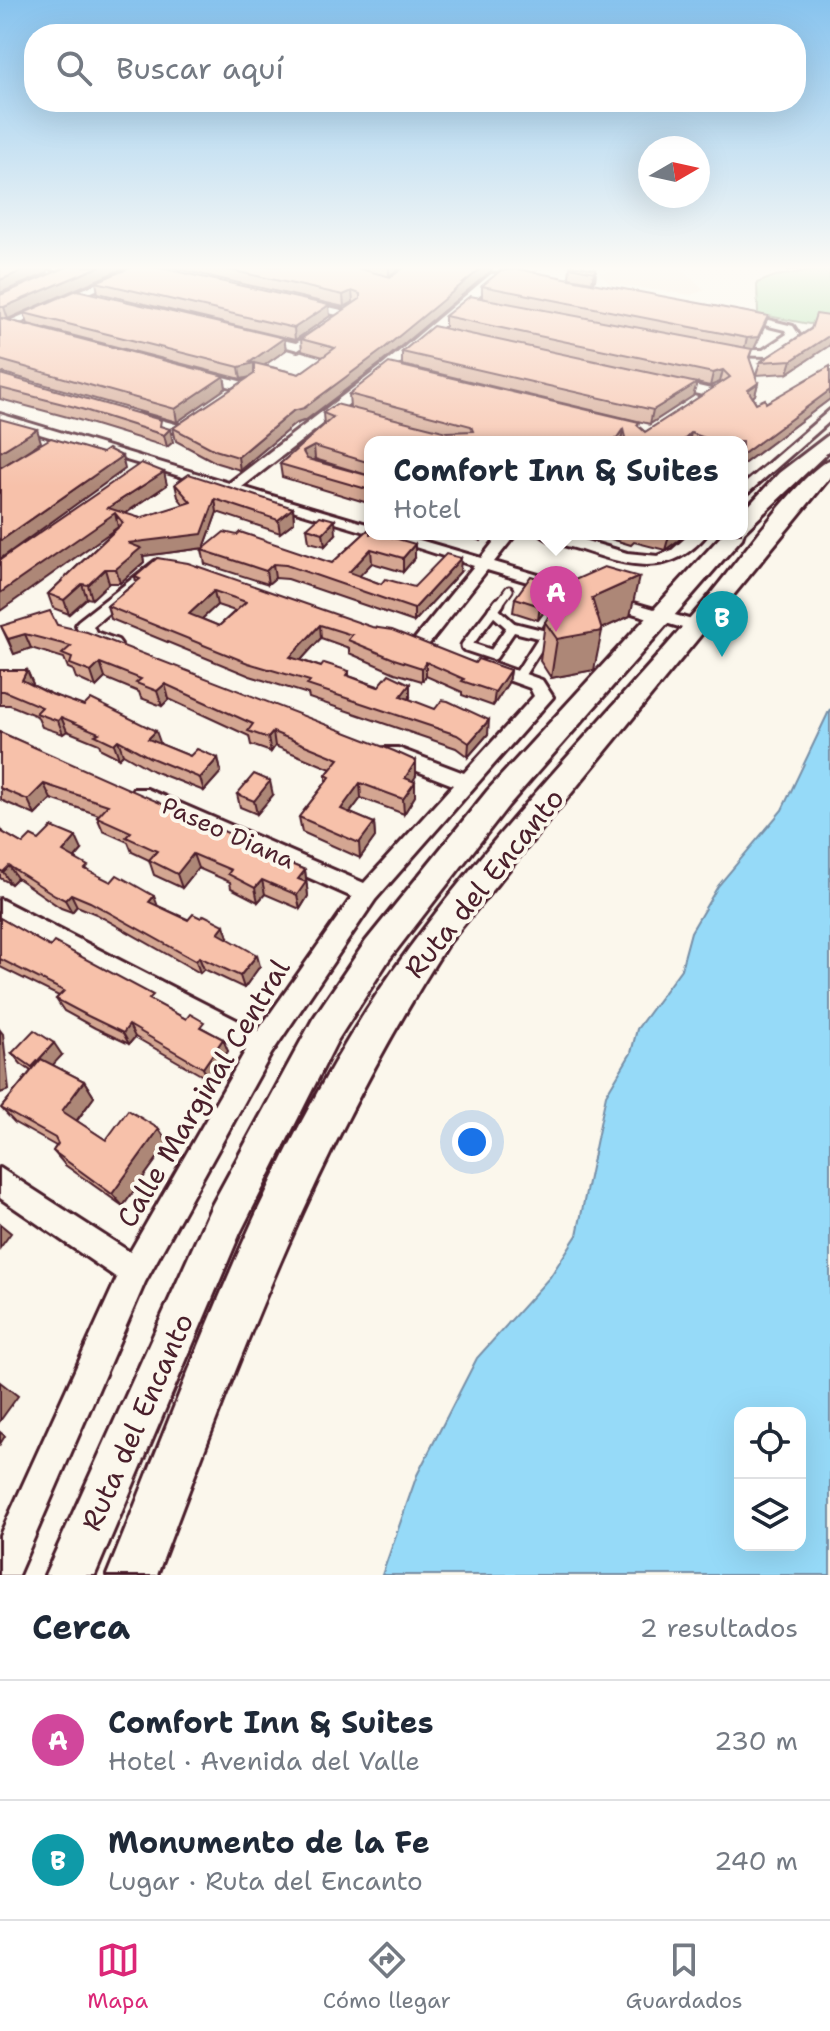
<!DOCTYPE html>
<html lang="es">
<meta charset="utf-8">
<style>
body{margin:0;font-family:"Shantell Sans",sans-serif;background:#f2f2f3;color:#1f2937}
.controls{position:absolute;right:24px;bottom:24px;display:grid;overflow:hidden;border-radius:16px;box-shadow:0 8px 32px #0002}
.controls button{width:72px;height:72px;display:grid;place-items:center;padding:0;border:0;border-bottom:2px solid #e0e1e3;background:#fff;color:#1f2937;font:40px sans-serif}
.compass{position:absolute;left:638px;top:136px;width:72px;height:72px;border-radius:50%;background:#fff;box-shadow:0 8px 32px #0002;rotate:81deg}
.you{position:absolute;left:472px;top:1142px;width:28px;height:28px;margin:-20px;border:6px solid #fff;border-radius:50%;background:#1a73e8;box-shadow:0 0 0 12px #1a73e833}
.badge{display:grid;place-items:center;width:52px;height:52px;border-radius:50%;background:#db2777;color:#fff;font-size:26px;font-weight:700}
.pin{position:absolute;translate:-50% -66px;filter:drop-shadow(0 2px 4px #0008)}
.pin::after{content:'';position:absolute;top:42px;width:28px;height:24px;background:inherit;clip-path:polygon(0 0,100% 0,50% 100%)}
.popup{position:absolute;left:364px;top:436px;width:384px;height:104px;box-sizing:border-box;display:grid;place-content:center;border-radius:16px;background:#fff;filter:drop-shadow(0 2px 6px #0005);font-size:26px;white-space:nowrap;color:#747a83}
.popup b{font-size:30px;color:#1f2937}
.popup::after{content:'';position:absolute;left:50%;top:100%;margin-left:-16px;border:16px solid transparent;border-top-color:#fff}
.list{margin:0;padding:0;list-style:none}
h2{display:flex;justify-content:space-between;align-items:center;height:104px;margin:0;padding:0 32px;font-size:34px}
h2 small{font-size:26px;font-weight:400;color:#747a83}
.list li{display:grid;grid-template-columns:52px 1fr auto;gap:24px;align-items:center;box-sizing:border-box;height:120px;padding:0 32px;border-top:2px solid #e0e1e3}
.list b{display:block;font-size:30px;white-space:nowrap}
.list p{margin:0;font-size:26px;white-space:nowrap;color:#747a83}
.list em{font-size:26px;font-style:normal;color:#747a83}
.icon{flex:none;width:44px;height:44px;fill:none;stroke:currentColor;stroke-width:2;stroke-linecap:round;stroke-linejoin:round}
.map{position:relative;flex:none;width:830px;height:1575px;overflow:hidden}
.search{position:absolute;background:#fff;box-shadow:0 8px 32px #0002;left:24px;right:24px;top:24px;height:88px;display:flex;align-items:center;gap:20px;box-sizing:border-box;padding:0 28px;border-radius:32px;color:#747a83;font-size:30px}
.sheet{height:344px;background:#fff}
nav{display:flex;justify-content:space-around;align-items:center;box-sizing:border-box;height:112px;border-top:2px solid #e0e1e3;background:#fff;font-size:22px;color:#747a83}
nav a{display:grid;justify-items:center;gap:4px}
nav .on{color:#db2777}
.map>svg:first-child{display:block}
</style>
<div class="map">
<svg width="830" height="1575" viewBox="0 0 830 1575">
<rect width="100%" height="100%" fill="#fbf7ec"/>
<filter id="ink" filterUnits="userSpaceOnUse"><feTurbulence type="fractalNoise" baseFrequency=".0125" numOctaves="2"/><feDisplacementMap in="SourceGraphic" scale="16" xChannelSelector="R" yChannelSelector="G"/><feConvolveMatrix kernelMatrix="1 2 1 2 8 2 1 2 1" color-interpolation-filters="sRGB"/></filter>
<g filter="url(#ink)">
<polygon fill="#fae7d8" points="677,266 705,290 691,295 610,284 599,273"/>
<polygon fill="#a1da9f" stroke="#767c65" stroke-width="2" points="830,268 830,321 809,324 758,314 757,283 775,276"/>
<path fill="#96daf8" stroke="#788fa6" stroke-width="2" fill-rule="evenodd" d="M830,709V1575H382L417,1475L477,1358L550,1277L577,1235L606,1095L631,1053L637,1029L681,969L691,932L718,886L782,810ZM740,1413H800V1545H740Z"/>
<g fill="none" stroke-linecap="round" stroke-linejoin="round">
<defs>
<polyline id="lane-far1" points="498,605 509,590"/>
<g id="lane">
<polyline points="499,603 466,646 493,655 512,627"/>
<polyline points="493,610 512,627 544,635"/>
<polyline points="519,676 551,626"/>
</g>
<g id="street">
<polygon points="137,266 151,266 0,332 0,325"/>
<polygon points="508,273 508,277 498,279 391,371 242,487 370,525 372,534 0,422 0,414 229,483 383,365 491,274"/>
<polygon points="303,301 350,312 351,314 346,317 299,306 298,304"/>
<polygon points="740,313 793,326 799,335 770,356 722,355 720,353 726,350 763,350 787,334 785,330 736,318 735,316"/>
<polygon points="321,328 327,331 325,333 298,350 254,338 260,335 296,343"/>
<polygon points="201,371 247,383 249,386 243,390 197,378 197,372"/>
<polygon points="668,379 715,390 717,393 711,397 664,386 664,380"/>
<polygon points="830,410 830,421 742,498 742,486"/>
<polygon points="139,414 186,427 188,430 181,434 134,421 133,418"/>
<polygon points="375,534 399,534 481,558 500,534 516,534 494,562 702,623 704,627 696,632 487,570 425,649 413,649 410,645 413,641 474,566"/>
<path d="M540,534H563L627,553L658,556L672,550L690,534H707C670,579 630,566 581,550C568,546 550,543 540,534Z"/>
<polygon points="155,561 163,566 161,569 93,626 96,632 118,640 121,644 118,648 112,650 83,640 76,625 78,621"/>
<polygon points="486,660 542,680 553,697 375,900 271,1054 145,1282 18,1575 0,1575 0,1535 117,1278 0,1198 0,1168 130,1252 246,1050 0,919 0,899 258,1031 352,897 133,799 130,794 133,789 147,789 364,883 453,785 384,758 381,753 384,748 398,748 464,773 534,696 530,688 480,670 477,666 480,662"/>
</g>
<g id="secondary">
<polygon points="45,266 66,266 77,272 70,276"/>
<polygon points="830,434 830,450 744,532 742,538 508,806 388,961 337,1041 240,1233 95,1575 45,1575 212,1205 313,1019 366,941 488,790 723,534 742,534 742,513 779,473"/>
<path d="M830,460V477L447,945C317,1147 241,1352 157,1575H107C187,1379 259,1171 377,994C470,856 593,732 701,606C724,580 804,467 830,460Z"/>
</g>
</defs>
<use href="#lane-far1" stroke="#4a1f2b" stroke-width="11"/>
<use href="#lane" stroke="#4a1f2b" stroke-width="15"/>
<use href="#street" stroke="#4a1f2b" stroke-width="6"/>
<use href="#secondary" stroke="#4a1f2b" stroke-width="6"/>
<use href="#lane-far1" stroke="#fbf7ec" stroke-width="7"/>
<use href="#lane" stroke="#fbf7ec" stroke-width="9"/>
<use href="#street" fill="#fbf7ec" fill-rule="evenodd"/>
<use href="#secondary" fill="#fbf7ec" fill-rule="evenodd"/>
</g>
<g fill="#d4a692" stroke="#4a1f2b" stroke-width="2" fill-rule="evenodd">
<polygon points="69,266 129,266 8,319 0,318 0,295"/>
<polygon points="165,266 403,266 389,276 391,277 491,271 381,363 306,420 295,424 240,470 217,463 176,441 173,428 250,377 241,379 28,324 24,313 284,338 286,350 264,365 299,374 323,357 302,351 301,339 354,303 353,302 344,307"/>
<polygon points="570,267 596,269 595,280 592,282 569,278"/>
<polygon points="96,282 330,316 295,340 98,293"/>
<path d="M482,286L768,316L764,327L754,349H752L749,359L758,383L755,395L753,397L756,403L830,399L742,465V442H370V506H368V503L282,477L280,464L324,425L323,413L350,407L349,394L639,422L638,426L645,432L721,384L720,382L710,386L696,383L693,396L650,424L402,365V352L445,328V316L482,297ZM315,459L367,475L313,460Z"/>
<polygon points="830,316 830,345 788,373 756,375 760,362"/>
<polygon points="0,318 224,376 226,388 177,422 0,372"/>
<polygon points="0,374 163,427 173,442 167,447 79,420 0,399"/>
<polygon points="175,484 293,508 294,522 280,533 217,512 204,548 143,556 144,562 120,583 109,583 92,599 87,598 69,614 53,608 48,594 118,527 0,560 167,485 125,514 140,518 184,505 178,497"/>
<polygon points="307,528 336,534 325,546 309,542"/>
<polygon points="368,530 415,558 403,572 372,563 359,576 381,584 414,587 460,572 414,622 288,579 275,578 268,584 205,564 202,550 332,563"/>
<polygon points="463,534 486,534 481,541"/>
<polygon points="595,534 681,534 679,540 665,550 634,542 631,545"/>
<path d="M157,558L475,663L510,670L508,683L493,706L462,695V692L426,676L422,681L395,673L349,653V648L321,638L301,660L321,667L349,671V676L410,697L409,699L488,734L468,757L456,748L309,698L308,694L250,676L111,619L107,606L136,582L135,577ZM217,605L235,611L219,626L202,619Z"/>
<polygon points="556,584 554,598 538,620 513,612 515,598"/>
<polygon points="630,616 601,629 594,670 551,678 540,661 545,622"/>
<polygon points="57,625 416,761 416,776 412,781 415,796 404,814 361,798 350,813 374,823 375,837 360,858 302,832 299,817 326,782 326,775 331,769 275,746 271,752 251,745 249,736 169,699 162,706 141,698 139,692 105,678 96,687 76,678 73,670 68,668 64,658 31,648 14,654 1,626"/>
<polygon points="0,670 27,670 33,684 32,685 160,744 190,756 218,758 221,772 204,791 153,771 123,754 119,758 101,749 99,744 67,731 63,734 42,727 37,716 10,705 0,705"/>
<polygon points="0,732 256,850 305,870 308,896 300,909 265,894 258,902 231,888 230,882 198,868 182,888 154,875 149,860 132,852 128,842 103,831 97,817 99,815 51,799 35,815 1,800"/>
<polygon points="237,794 273,795 257,814 240,807"/>
<polygon points="0,827 4,833 23,844 39,840 82,850 75,858 91,873 158,906 228,937 227,938 260,966 244,988 204,969 200,973 96,914 77,906 72,912 61,908 17,878 11,884 0,878"/>
<polygon points="0,918 50,947 208,1031 228,1051 208,1079 135,1037 129,1044 95,1028 64,1011 56,999 59,996 0,967"/>
<polygon points="12,1053 62,1055 52,1065 84,1081 94,1097 77,1121 106,1140 159,1129 168,1143 123,1206 65,1165 53,1151 56,1146 15,1123 1,1108 31,1071 21,1064"/>
</g>
<g fill="#ad8777" stroke="#4a1f2b" stroke-width="2">
<polygon points="34,266 46,266 48,273 0,293 0,280"/>
<polygon points="101,266 129,266 8,319 4,307"/>
<polygon points="389,266 403,266 389,276"/>
<polygon points="479,266 491,266 491,271 381,363 306,420 295,424 240,470 238,457 293,411"/>
<polygon points="790,266 824,266 788,270"/>
<polygon points="596,269 595,280 592,282 594,272"/>
<polygon points="352,291 353,302 344,307 343,295"/>
<polygon points="329,305 330,316 295,340 294,328"/>
<polygon points="768,316 764,327 754,349 744,350 747,338"/>
<polygon points="830,335 830,345 788,373 792,360"/>
<polygon points="284,338 286,350 255,372 256,376 241,379 239,367 250,362"/>
<polygon points="723,370 720,382 710,386 713,373"/>
<polygon points="224,376 226,388 177,422 175,409"/>
<polygon points="697,383 693,396 650,424 653,410"/>
<polygon points="758,383 755,395 745,402 748,390"/>
<polygon points="830,390 830,399 742,465 742,455"/>
<polygon points="37,429 41,442 0,468 0,452"/>
<polygon points="170,429 173,442 167,447 164,435"/>
<polygon points="623,429 621,442 614,442"/>
<polygon points="691,433 689,442 682,442"/>
<polygon points="314,446 315,459 304,465 303,452"/>
<polygon points="122,456 125,469 0,559 0,541"/>
<polygon points="164,472 167,485 118,518 115,513 118,527 0,611 0,593 108,508"/>
<polygon points="215,499 217,512 204,548 143,556 144,562 120,583 116,569 128,543"/>
<polygon points="293,508 294,522 280,533 278,520"/>
<polygon points="335,520 336,534 325,546 323,533"/>
<polygon points="672,534 681,534 679,540 665,550 669,536"/>
<polygon points="415,544 415,558 403,572 403,558"/>
<polygon points="371,549 372,563 350,586 349,572"/>
<polygon points="461,558 460,572 414,622 414,609"/>
<polygon points="273,564 275,578 268,584 266,571"/>
<polygon points="105,569 109,583 92,599 88,585"/>
<polygon points="639,577 630,616 595,632 602,631 594,670 551,678 557,639 592,598"/>
<polygon points="82,584 87,598 69,614 64,600"/>
<polygon points="556,584 554,598 538,620 540,606"/>
<polygon points="214,591 217,605 192,628 189,614"/>
<polygon points="320,625 321,638 292,670 290,657"/>
<polygon points="25,634 31,648 14,654 8,639"/>
<polygon points="426,662 426,676 422,681 422,668"/>
<polygon points="100,663 105,678 96,687 91,672"/>
<polygon points="27,670 33,684 28,694 22,680"/>
<polygon points="510,670 508,683 493,706 495,692"/>
<polygon points="165,684 169,699 162,706 157,691"/>
<polygon points="410,684 410,697 402,710 401,696"/>
<polygon points="61,717 67,731 63,734 58,721"/>
<polygon points="489,720 488,734 468,757 469,743"/>
<polygon points="156,731 161,745 148,739"/>
<polygon points="273,732 275,746 271,752 268,738"/>
<polygon points="118,740 123,754 119,758 114,744"/>
<polygon points="218,758 221,772 204,791 200,778"/>
<polygon points="416,761 416,776 405,793 405,778"/>
<polygon points="270,781 273,795 257,814 254,801"/>
<polygon points="415,782 415,796 404,814 403,799"/>
<polygon points="360,783 361,798 342,823 341,809"/>
<polygon points="44,784 51,799 35,815 28,800"/>
<polygon points="374,823 375,837 360,858 359,843"/>
<polygon points="76,837 82,850 69,865 63,852"/>
<polygon points="193,854 198,868 182,888 177,874"/>
<polygon points="9,866 17,878 11,884 3,872"/>
<polygon points="305,870 308,896 300,909 297,895 298,879"/>
<polygon points="262,880 265,894 258,902 255,888"/>
<polygon points="71,894 77,906 72,912 65,900"/>
<polygon points="154,896 159,909 149,902"/>
<polygon points="224,925 228,937 222,945 218,933"/>
<polygon points="257,955 260,966 244,988 240,976"/>
<polygon points="199,957 204,969 200,973 196,961"/>
<polygon points="129,1025 135,1037 129,1044 123,1033"/>
<polygon points="0,1030 3,1034 9,1090 0,1093"/>
<polygon points="223,1039 228,1051 208,1079 203,1068"/>
<polygon points="54,1043 62,1055 41,1078 32,1067"/>
<polygon points="84,1081 94,1097 73,1125 62,1111"/>
<polygon points="159,1129 168,1143 123,1206 112,1194"/>
<polygon points="0,1224 11,1233 0,1248"/>
<polygon points="0,1382 18,1396 0,1421"/>
<polygon points="0,1432 5,1436 0,1444"/>
</g>
<g fill="#f7c1aa" stroke="#4a1f2b" stroke-width="2" fill-rule="evenodd">
<polygon points="4,266 34,266 0,280 0,267"/>
<polygon points="69,266 101,266 4,307 0,307 0,295"/>
<polygon points="134,266 152,266 329,305 294,328 96,282"/>
<polygon points="212,266 349,266 391,277 406,266 484,266 381,351 304,408 293,411 238,457 215,450 173,428 254,374 254,363 239,367 24,313 77,290 284,338 250,362 299,374 335,348 301,339 360,299 360,294 352,291 343,295"/>
<polygon points="571,266 579,266 596,269 594,272 570,267"/>
<polygon points="517,269 768,316 758,337 747,338 482,286 500,271"/>
<polygon points="470,296 752,349 749,357 758,383 748,390 756,403 765,399 766,403 830,366 830,390 742,455 742,442 716,442 691,433 682,442 626,442 623,429 614,442 370,442 370,463 314,446 303,452 307,459 370,476 370,493 368,492 370,490 280,464 333,417 323,413 336,404 447,432 473,431 471,426 349,394 389,363 639,422 637,425 645,432 730,377 723,370 713,373 445,316"/>
<polygon points="816,314 830,316 830,335 792,360 760,362 811,329"/>
<polygon points="0,318 224,376 175,409 0,360"/>
<polygon points="433,326 697,383 653,410 402,352"/>
<polygon points="0,374 161,420 160,426 170,429 164,435 75,407 0,388"/>
<polygon points="0,419 37,429 0,452"/>
<polygon points="51,438 102,453 108,449 122,456 0,541 0,468"/>
<polygon points="141,463 164,472 108,508 140,518 191,502 175,484 189,474 293,508 278,520 215,499 202,534 128,543 141,548 116,569 105,569 88,585 82,584 64,600 48,594 123,523 115,513 0,593 0,560"/>
<polygon points="320,516 335,520 323,533 307,528"/>
<polygon points="368,530 370,531 370,534 381,534 415,544 403,558 371,549 349,572 381,584 385,579 414,587 446,554 461,558 414,609 286,565 273,564 266,571 202,550 224,532 237,535 240,532 332,563"/>
<path d="M157,558L188,563L372,627L392,630L475,663L478,659L510,670L495,692L462,681L464,679L426,662L422,668L394,659L348,640L352,635L320,625L290,657L321,667L324,663L349,671L346,675L378,687L389,674L410,684L401,696L435,709L442,700L448,701L489,720L469,743L457,735L307,685L310,681L248,663L107,606L140,579L135,577ZM214,591L246,602L219,626L189,614Z"/>
<polygon points="604,567 639,577 592,598 602,631 557,639 545,622 570,582"/>
<polygon points="531,576 556,584 540,606 515,598"/>
<polygon points="50,611 57,625 87,632 394,751 416,761 405,778 415,782 403,799 360,783 341,809 374,823 359,843 299,817 330,777 326,775 339,759 273,732 268,738 248,731 253,724 165,684 157,691 136,683 141,679 100,663 91,672 70,664 72,658 62,654 71,646 25,634 8,639 1,626"/>
<polygon points="0,670 27,670 22,680 48,693 84,706 91,699 156,731 148,739 190,756 197,749 218,758 200,778 149,757 118,740 114,744 95,735 99,733 61,717 58,721 36,713 42,707 4,691 0,691"/>
<polygon points="0,732 255,845 252,848 305,870 298,879 306,882 297,895 262,880 255,888 228,874 231,870 193,854 177,874 149,860 157,851 126,837 131,832 97,817 108,805 44,784 28,800 0,788"/>
<polygon points="254,774 270,781 254,801 237,794"/>
<polygon points="52,827 76,837 63,852 88,866 85,869 111,882 117,875 154,896 149,902 188,920 193,914 201,918 204,915 224,925 218,933 257,955 240,976 199,957 196,961 90,902 71,894 65,900 55,895 9,866 3,872 0,870 0,831 23,844 31,836 39,840"/>
<polygon points="0,918 50,947 54,942 153,995 149,999 186,1019 190,1014 204,1022 200,1027 223,1039 203,1068 129,1025 123,1033 88,1016 56,999 64,991 0,959"/>
<polygon points="34,1030 54,1043 32,1067 12,1053"/>
<polygon points="41,1059 84,1081 62,1111 106,1140 128,1110 159,1129 112,1194 53,1151 58,1144 55,1138 1,1108"/>
</g>
</g>
<linearGradient id="sky" x2="0" y2="1"><stop stop-color="#87c3ee"/><stop offset="0.55" stop-color="#fdfbf6"/><stop offset="1" stop-color="#fdfbf6" stop-opacity="0"/></linearGradient>
<rect width="830" height="487" fill="url(#sky)"/>
<g text-anchor="middle" stroke-width="8" stroke-linejoin="round" paint-order="stroke">
<g font-size="24" fill="#4a1f2b" stroke="#fbf7ec">
<text transform="translate(228 833) rotate(24)" y="8">Paseo Diana</text>
</g>
<g font-size="28" fill="#4a1f2b" stroke="#fbf7ec">
<text transform="translate(484 883) rotate(-51)" y="10">Ruta del Encanto</text>
<text transform="translate(203 1093) rotate(-59)" y="10">Calle Marginal Central</text>
<text transform="translate(137 1422) rotate(-66)" y="10">Ruta del Encanto</text>
</g>
</g>
</svg>
<div class="controls">
<button><svg class="icon" aria-label="locate" viewBox="0 0 24 24"><circle cx="12" cy="12" r="6"/><path d="M12 2v4M12 18v4M2 12h4M18 12h4"/></svg></button>
<button><svg class="icon" aria-label="layers" viewBox="0 0 24 24"><path d="M12 4l9 5-9 5-9-5zM3 14l9 5 9-5"/></svg></button>
</div>
<svg class="compass" viewBox="-18 -18 36 36"><path d="M0-13l5 13h-10z" fill="#e53935"/><path d="M0 13l5-13h-10z" fill="#747a83"/></svg>
<div class="you"></div>
<div class="pin badge" style="left:556px;top:632px;background:#d1479c">A</div>
<div class="popup"><b>Comfort Inn &amp; Suites</b>Hotel</div>
<div class="pin badge" style="left:722px;top:657px;background:#0f9aa8">B</div>
<div class="search"><svg class="icon" aria-label="search" viewBox="0 0 24 24"><circle cx="10" cy="10" r="6"/><path d="M15 15l6 6"/></svg>Buscar aquí</div>
</div>
<section class="sheet">
<h2>Cerca<small>2 resultados</small></h2>
<ul class="list">
<li><span class="badge" style="background:#d1479c">A</span><div><b>Comfort Inn &amp; Suites</b><p>Hotel · Avenida del Valle</p></div><em>230 m</em></li>
<li><span class="badge" style="background:#0f9aa8">B</span><div><b>Monumento de la Fe</b><p>Lugar · Ruta del Encanto</p></div><em>240 m</em></li>
</ul>
</section>
<nav>
<a class="on"><svg class="icon" aria-label="map" viewBox="0 0 24 24"><path d="M3 6l6-2 6 2 6-2v14l-6 2-6-2-6 2zM9 4v14M15 6v14"/></svg>Mapa</a>
<a><svg class="icon" aria-label="directions" viewBox="0 0 24 24"><path d="M12 3l9 9-9 9-9-9zM9 14v-3h6M13 9l2 2-2 2"/></svg>Cómo llegar</a>
<a><svg class="icon" aria-label="saved" viewBox="0 0 24 24"><path d="M7 4h10v16l-5-4-5 4z"/></svg>Guardados</a>
</nav>
